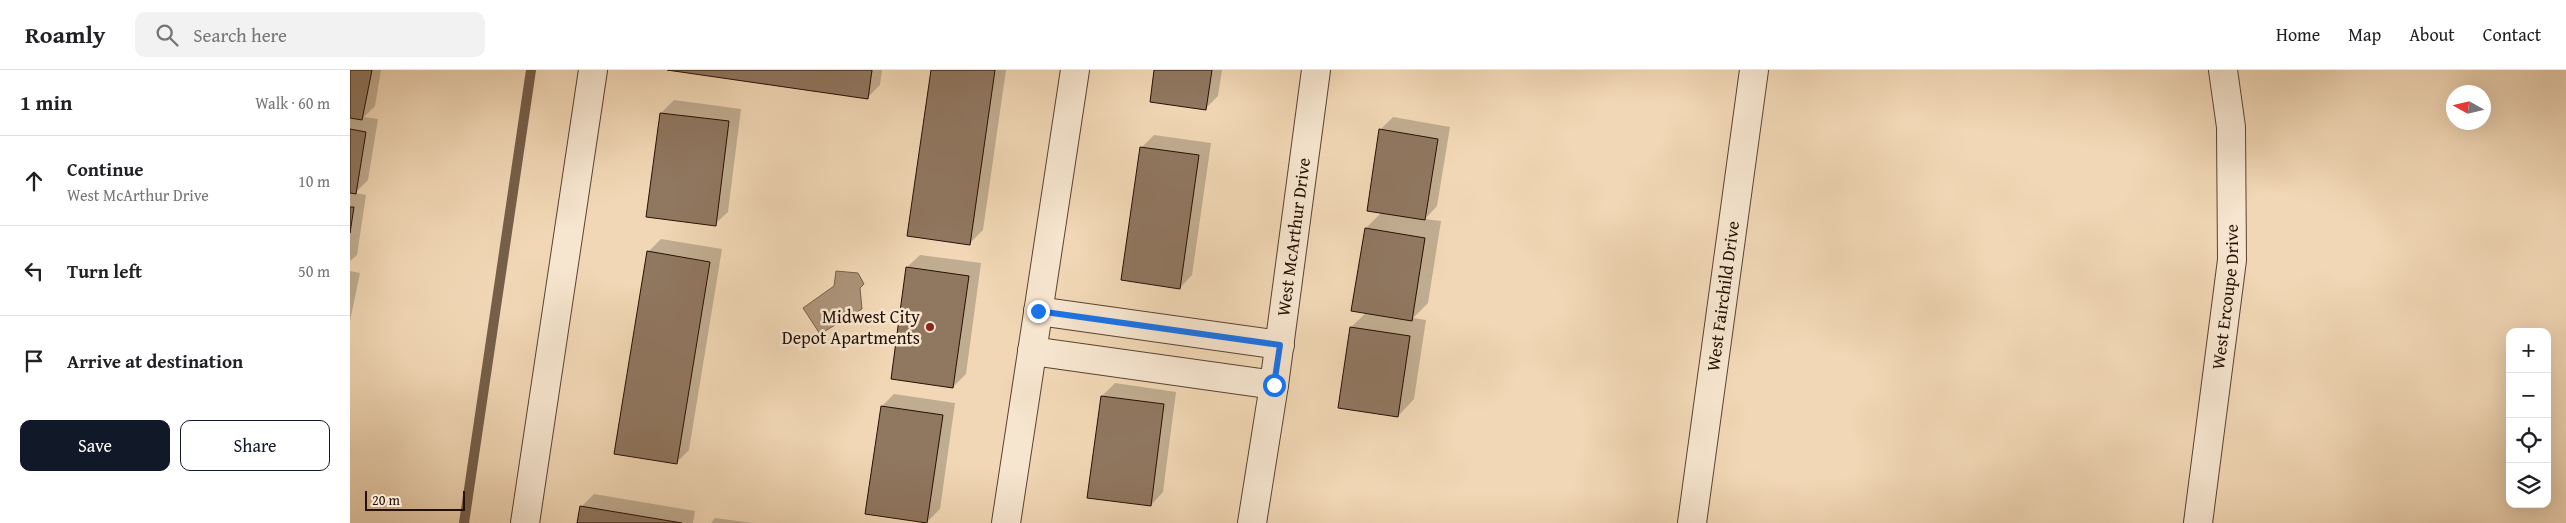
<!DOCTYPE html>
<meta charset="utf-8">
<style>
body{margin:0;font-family:"Gentium Book Plus",serif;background:#f2f2f2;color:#202124}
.controls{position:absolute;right:15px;bottom:15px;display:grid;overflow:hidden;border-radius:10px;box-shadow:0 5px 20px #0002}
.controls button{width:45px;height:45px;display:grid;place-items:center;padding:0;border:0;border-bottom:1px solid #e0e0e0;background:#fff;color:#202124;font:25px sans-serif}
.compass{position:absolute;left:2096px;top:15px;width:45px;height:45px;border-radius:50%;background:#fff;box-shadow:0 5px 20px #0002;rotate:278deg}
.scale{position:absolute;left:15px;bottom:12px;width:100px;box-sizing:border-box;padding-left:5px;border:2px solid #261003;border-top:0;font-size:14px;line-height:18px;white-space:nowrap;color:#261003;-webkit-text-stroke:4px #f6e5cf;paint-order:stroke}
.stop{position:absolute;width:15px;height:15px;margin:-11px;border:4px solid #1a73e8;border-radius:50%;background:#fff}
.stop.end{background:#1a73e8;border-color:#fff;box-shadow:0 1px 5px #0008}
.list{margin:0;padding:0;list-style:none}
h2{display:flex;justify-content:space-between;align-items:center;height:65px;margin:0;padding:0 20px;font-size:21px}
h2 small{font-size:16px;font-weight:400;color:#757577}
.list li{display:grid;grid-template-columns:32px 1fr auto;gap:15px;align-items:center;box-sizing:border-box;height:90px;padding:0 20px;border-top:1px solid #e0e0e0}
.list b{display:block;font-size:19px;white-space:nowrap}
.list p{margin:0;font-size:16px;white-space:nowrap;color:#757577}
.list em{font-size:16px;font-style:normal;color:#757577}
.actions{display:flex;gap:10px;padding:15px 20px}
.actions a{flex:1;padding:11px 0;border:1px solid #111827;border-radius:10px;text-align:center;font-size:18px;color:#111827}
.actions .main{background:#111827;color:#fff}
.icon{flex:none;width:28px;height:28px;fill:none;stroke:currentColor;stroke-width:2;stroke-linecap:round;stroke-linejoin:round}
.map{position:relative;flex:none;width:2216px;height:453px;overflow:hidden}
header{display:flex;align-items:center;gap:30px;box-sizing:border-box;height:70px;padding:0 25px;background:#fff;border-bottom:1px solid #e0e0e0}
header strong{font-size:24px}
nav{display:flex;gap:28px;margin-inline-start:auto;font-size:18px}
.search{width:350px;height:45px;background:#f2f2f2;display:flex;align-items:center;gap:12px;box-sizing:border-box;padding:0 18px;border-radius:10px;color:#757577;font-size:19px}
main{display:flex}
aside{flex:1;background:#fff}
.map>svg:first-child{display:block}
</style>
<header>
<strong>Roamly</strong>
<div class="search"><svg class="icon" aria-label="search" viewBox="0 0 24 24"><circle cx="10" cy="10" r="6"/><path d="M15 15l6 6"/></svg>Search here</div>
<nav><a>Home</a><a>Map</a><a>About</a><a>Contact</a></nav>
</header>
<main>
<aside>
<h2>1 min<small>Walk · 60 m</small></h2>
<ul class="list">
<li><svg class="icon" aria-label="ahead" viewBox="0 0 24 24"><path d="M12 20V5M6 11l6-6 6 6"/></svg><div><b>Continue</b><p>West McArthur Drive</p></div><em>10 m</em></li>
<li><svg class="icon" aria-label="left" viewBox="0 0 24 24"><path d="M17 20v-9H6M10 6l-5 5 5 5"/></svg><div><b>Turn left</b></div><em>50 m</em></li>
<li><svg class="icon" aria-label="arrive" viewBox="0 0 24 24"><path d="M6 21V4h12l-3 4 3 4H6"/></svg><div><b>Arrive at destination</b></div></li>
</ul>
<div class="actions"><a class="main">Save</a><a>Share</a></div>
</aside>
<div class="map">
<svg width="2216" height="453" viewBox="0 0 2216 453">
<rect width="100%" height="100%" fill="#f1d7b5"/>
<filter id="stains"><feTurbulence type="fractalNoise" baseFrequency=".004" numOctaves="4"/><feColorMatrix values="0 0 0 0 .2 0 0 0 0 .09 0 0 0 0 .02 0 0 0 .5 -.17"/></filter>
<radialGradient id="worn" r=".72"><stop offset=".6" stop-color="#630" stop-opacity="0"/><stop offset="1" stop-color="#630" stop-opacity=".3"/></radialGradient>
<polygon fill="#ac9378" stroke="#765f49" points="486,201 508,203 514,214 510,218 512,239 470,264 453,238 484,216"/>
<g fill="#0003">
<polygon points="0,0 31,0 25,36 14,47 28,49 18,110 5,123 16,125 7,185 0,191"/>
<polygon points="319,0 532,0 530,15 517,28"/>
<polygon points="582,0 656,0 633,160 620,173"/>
<polygon points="806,0 872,0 868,26 855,39"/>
<polygon points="324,30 391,39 378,142 365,154 311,43"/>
<polygon points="1043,47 1100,57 1087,136 1075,149 1091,151 1078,233 1063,248 1076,250 1064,329 1048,346 1001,257 1017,242 1016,158 1032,142 1030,60"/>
<polygon points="804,65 861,73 842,205 830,218 791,78"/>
<polygon points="311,169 372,179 339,380 326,393 298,182"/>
<polygon points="570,185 631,193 616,304 603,317 557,197"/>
<polygon points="0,201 10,203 0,251"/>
<polygon points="765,313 826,322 813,422 801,435 752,326"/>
<polygon points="544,324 605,333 590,439 577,452 532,336"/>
<polygon points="244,424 345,441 343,453 229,453 231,437"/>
<polygon points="365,448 403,453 361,453"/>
</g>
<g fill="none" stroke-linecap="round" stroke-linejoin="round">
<polyline stroke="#765f49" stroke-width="10" points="114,453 181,0"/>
</g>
<g fill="#907760" stroke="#261003">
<polygon points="0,0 22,0 12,50 0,48"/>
<polygon points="317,0 522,0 518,29"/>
<polygon points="581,0 645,0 620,175 557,166"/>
<polygon points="804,0 862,0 856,40 800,32"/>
<polygon points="310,43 379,51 366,156 296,147"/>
<polygon points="0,59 16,62 6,124 0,123"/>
<polygon points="1029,59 1088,69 1075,150 1017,141"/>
<polygon points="790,77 849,85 830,219 771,210"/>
<polygon points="0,137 4,137 0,163"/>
<polygon points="1015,158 1075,168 1062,251 1001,241"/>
<polygon points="297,181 360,192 327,394 264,384"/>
<polygon points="556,197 619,206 603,318 541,309"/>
<polygon points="1000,257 1060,266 1048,347 988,338"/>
<polygon points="751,326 814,334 801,436 737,428"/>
<polygon points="531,336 593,345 577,453 515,444"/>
<polygon points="230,436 332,453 227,453"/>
</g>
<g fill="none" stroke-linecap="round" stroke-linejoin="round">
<defs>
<g id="minor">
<polyline points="688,241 930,275"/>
<polyline points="682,281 924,315"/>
<polyline points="175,453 243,0"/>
<polyline points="656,453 725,0"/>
<path id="s1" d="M902,453L924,315L966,0"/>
<path id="s2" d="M1342,453L1404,0"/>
<path id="s3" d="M1848,453L1882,190L1881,57L1873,0"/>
</g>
</defs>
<use href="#minor" stroke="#594230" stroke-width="30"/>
<use href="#minor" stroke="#f6e5cf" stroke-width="28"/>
</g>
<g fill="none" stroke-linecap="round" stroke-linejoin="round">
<polyline stroke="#1a73e8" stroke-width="6" points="688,241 930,275 924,315"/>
</g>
<circle fill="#8f2418" stroke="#f6e5cf" stroke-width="2" cx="580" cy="257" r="5"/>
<g text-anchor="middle" stroke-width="5" stroke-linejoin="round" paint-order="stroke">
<g font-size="18" fill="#261003" stroke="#f6e5cf">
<text dy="6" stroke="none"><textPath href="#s1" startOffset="289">West McArthur Drive</textPath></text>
<text dy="6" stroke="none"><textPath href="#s2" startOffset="229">West Fairchild Drive</textPath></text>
<text dy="6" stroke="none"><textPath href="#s3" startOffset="228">West Ercoupe Drive</textPath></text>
</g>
<g font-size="18" fill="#261003" stroke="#f6e5cf" text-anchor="end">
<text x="570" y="253">Midwest City<tspan x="570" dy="21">Depot Apartments</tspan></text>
</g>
</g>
<rect width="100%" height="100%" filter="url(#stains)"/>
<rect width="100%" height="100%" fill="url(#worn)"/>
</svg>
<div class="controls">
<button>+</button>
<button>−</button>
<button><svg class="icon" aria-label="locate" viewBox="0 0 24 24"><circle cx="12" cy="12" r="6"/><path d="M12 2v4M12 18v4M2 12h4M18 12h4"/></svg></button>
<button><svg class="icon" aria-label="layers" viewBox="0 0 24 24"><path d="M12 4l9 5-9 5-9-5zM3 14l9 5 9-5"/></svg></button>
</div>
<svg class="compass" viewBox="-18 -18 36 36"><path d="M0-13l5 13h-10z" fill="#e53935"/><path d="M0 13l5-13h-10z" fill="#757577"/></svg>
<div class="scale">20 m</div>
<div class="stop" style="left:924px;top:315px"></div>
<div class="stop end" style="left:688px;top:241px"></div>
</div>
</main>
